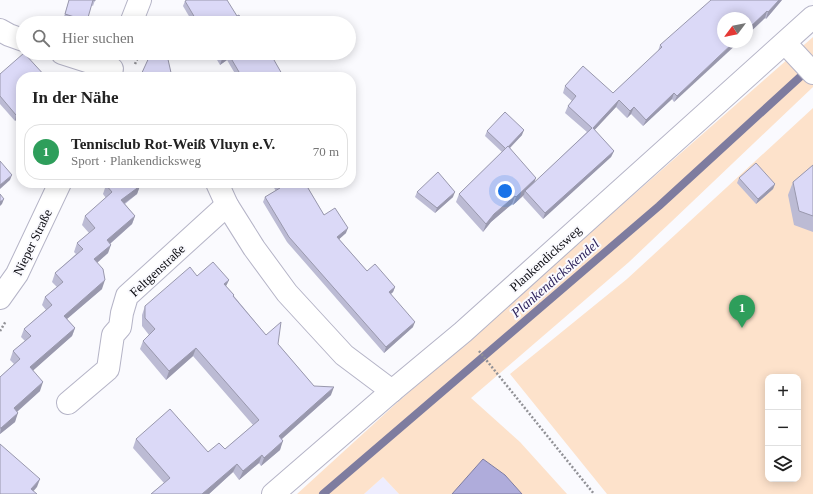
<!DOCTYPE html>
<html lang="de">
<meta charset="utf-8">
<style>
body{margin:0;font-family:"Times New Roman",serif;background:#f2f2f2;color:#222}
.controls{position:absolute;right:12px;bottom:12px;display:grid;overflow:hidden;border-radius:8px;box-shadow:0 2px 10px #0003}
.controls button{width:36px;height:36px;display:grid;place-items:center;padding:0;border:0;border-bottom:1px solid #e0e0e0;background:#fff;color:#222;font:20px sans-serif}
.compass{position:absolute;left:717px;top:12px;width:36px;height:36px;border-radius:50%;background:#fff;box-shadow:0 2px 10px #0003;rotate:238deg}
.you{position:absolute;left:505px;top:191px;width:14px;height:14px;margin:-10px;border:3px solid #fff;border-radius:50%;background:#1a73e8;box-shadow:0 0 0 6px #1a73e833}
.badge{display:grid;place-items:center;width:26px;height:26px;border-radius:50%;background:#7c3aed;color:#fff;font-size:13px;font-weight:700}
.pin{position:absolute;translate:-50% -33px;filter:drop-shadow(0 1px 2px #0008)}
.pin::after{content:'';position:absolute;top:21px;width:14px;height:12px;background:inherit;clip-path:polygon(0 0,100% 0,50% 100%)}
.list{margin:0;padding:0;list-style:none}
h2{display:flex;justify-content:space-between;align-items:center;height:52px;margin:0;padding:0 16px;font-size:17px}
h2 small{font-size:13px;font-weight:400;color:#767676}
.list li{display:grid;grid-template-columns:26px 1fr auto;gap:12px;align-items:center;box-sizing:border-box;height:56px;margin:0 8px 8px;padding:0 8px;border:1px solid #e0e0e0;border-radius:16px}
.list b{display:block;font-size:15px;white-space:nowrap}
.list p{margin:0;font-size:13px;white-space:nowrap;color:#767676}
.list em{font-size:13px;font-style:normal;color:#767676}
.icon{flex:none;width:22px;height:22px;fill:none;stroke:currentColor;stroke-width:2;stroke-linecap:round;stroke-linejoin:round}
.map{position:relative;flex:none;width:813px;height:494px;overflow:hidden}
.search{position:absolute;background:#fff;box-shadow:0 2px 10px #0003;left:16px;top:16px;width:340px;height:44px;display:flex;align-items:center;gap:10px;box-sizing:border-box;padding:0 14px;border-radius:22px;color:#767676;font-size:15px}
.panel{position:absolute;background:#fff;box-shadow:0 2px 10px #0003;left:16px;top:72px;width:340px;height:116px;border-radius:16px}
.map>svg:first-child{display:block}
</style>
<div class="map">
<svg width="813" height="494" viewBox="0 0 813 494">
<rect width="100%" height="100%" fill="#fafafe"/>
<polygon fill="#eeedfe" points="383,477 399,494 364,494"/>
<g fill="#fde2cb" fill-rule="evenodd">
<polygon points="813,37 813,87 629,262 471,398 520,442 567,494 522,494 505,475 483,459 452,494 399,494 383,477 364,494 297,494 400,400"/>
<path d="M813,108V494H607L510,374L627,279ZM768,377H798V479H768Z"/>
</g>
<polygon fill="#afacdb" stroke="#7e7c9f" points="483,459 505,475 522,494 452,494"/>
<g fill="none" stroke-linecap="round" stroke-linejoin="round">
<polyline stroke="#7e7c9f" stroke-width="8" points="323,494 659,206 800,77"/>
<defs>
<g id="minor">
<polyline points="131,23 140,0"/>
<polyline points="0,30 9,35 23,40"/>
<polyline points="785,43 813,73"/>
<polyline points="62,53 112,69"/>
<polyline points="217,183 227,205 254,248 287,293 344,355 392,391"/>
<polyline points="0,298 17,274 60,183"/>
<polyline points="68,403 108,369 113,335 120,327 122,313 127,296 227,205"/>
<polyline points="273,494 392,391 463,332 813,17"/>
</g>
</defs>
<use href="#minor" stroke="#b5b4c7" stroke-width="24"/>
<g stroke="#919196" stroke-width="2.5" stroke-dasharray="2 2" stroke-linecap="butt">
<polyline points="135,64 140,53"/>
<polyline points="0,331 6,321"/>
<polyline points="479,351 594,494"/>
</g>
<use href="#minor" stroke="#fff" stroke-width="22"/>
</g>
<g fill="#bcbbd4">
<polygon points="69,0 95,0 93,6 91,5 86,23 74,23 63,20"/>
<polygon points="782,0 766,19 765,18 747,35 747,18 674,102 672,99 643,126 631,114 627,118 616,107 594,130 614,151 611,157 543,219 523,197 524,195 513,205 512,204 491,222 483,232 456,202 459,194 502,152 485,136 487,131 522,135 510,148 535,182 587,132 565,113 568,106 572,101 563,93 565,86 613,93 658,51 660,45"/>
<polygon points="185,1 237,16 243,23 193,23 183,6"/>
<polygon points="213,53 270,53 281,77 237,77 227,60 220,65"/>
<polygon points="0,74 21,77 21,115 15,121 0,104"/>
<polygon points="813,165 813,232 794,225 788,195 793,182"/>
<polygon points="739,178 775,184 773,189 756,204 737,183"/>
<polygon points="271,183 305,183 324,215 346,233 339,239 367,271 395,287 393,292 391,294 413,327 384,353 287,242 263,202 265,197 276,191"/>
<polygon points="106,185 140,185 137,194 125,204 135,216 132,224 110,244 108,253 97,263 102,289 67,319 75,328 72,336 33,370 40,391 17,412 15,422 0,434 0,377 14,364 10,360 13,351 25,341 21,337 24,329 46,310 42,305 45,297 57,287 52,282 55,273 76,254 74,252 77,243 89,233 82,225 85,216 106,198 103,194"/>
<polygon points="417,192 453,197 435,213 415,197"/>
<polygon points="197,276 229,280 226,286 234,295 234,296 266,335 278,344 314,386 331,395 282,439 280,450 261,466 259,463 239,480 233,472 209,494 151,494 164,483 133,448 136,439 208,452 225,449 253,425 193,356 166,380 140,349 143,341 149,335 142,326 142,315 145,306"/>
</g>
<g fill="#9998ad">
<polygon points="779,0 782,0 766,19 768,12"/>
<polygon points="767,11 765,18 747,35 747,30"/>
<polygon points="734,42 739,42 674,102 677,96"/>
<polygon points="229,55 227,60 220,65 222,59"/>
<polygon points="282,74 281,77 277,77"/>
<polygon points="674,93 672,99 643,126 646,120"/>
<polygon points="619,100 616,107 590,135 593,128"/>
<polygon points="634,107 631,114 627,118 630,111"/>
<polygon points="21,112 21,115 15,121 16,115"/>
<polygon points="524,130 522,135 504,154 506,149"/>
<polygon points="614,151 611,157 543,219 545,213"/>
<polygon points="12,175 10,180 0,189 0,185"/>
<polygon points="536,178 533,186 525,191 524,195 513,205 516,197"/>
<polygon points="136,183 142,183 135,190 140,186 137,194 118,208 121,200"/>
<polygon points="775,184 773,189 756,204 758,199"/>
<polygon points="455,192 453,197 435,213 437,208"/>
<polygon points="515,196 512,204 491,222 483,232 486,224 494,214"/>
<polygon points="4,199 2,204 0,206 0,202"/>
<polygon points="135,216 132,224 104,249 107,240"/>
<polygon points="348,228 346,233 336,242 337,237"/>
<polygon points="111,245 108,253 91,268 94,259"/>
<polygon points="105,280 102,289 61,324 64,316"/>
<polygon points="229,280 225,288 224,284"/>
<polygon points="395,287 393,292 387,297 389,292"/>
<polygon points="415,322 413,327 384,353 386,347"/>
<polygon points="75,328 72,336 27,376 30,367"/>
<polygon points="196,348 193,356 166,380 169,371"/>
<polygon points="43,382 40,391 11,417 14,408"/>
<polygon points="334,387 331,395 276,444 279,436"/>
<polygon points="18,413 15,422 0,434 1,428"/>
<polygon points="283,441 280,450 261,466 264,458"/>
<polygon points="262,455 259,463 239,480 243,471"/>
<polygon points="237,464 233,472 209,494 202,494"/>
<polygon points="40,479 37,487 31,494 31,489"/>
</g>
<g fill="#dbd9f7" stroke="#9998ad">
<polygon points="69,0 95,0 95,1 93,0 87,21 65,14"/>
<polygon points="187,0 227,0 237,16 239,15 243,23 198,23 185,1"/>
<polygon points="711,0 779,0 768,12 767,11 747,30 747,18 723,18 723,42 734,42 677,96 674,93 646,120 634,107 630,111 619,100 593,128 614,151 545,213 525,191 592,128 568,106 576,96 565,86 583,66 613,93 662,47 660,45"/>
<polygon points="24,53 46,77 21,77 21,112 16,115 0,96 0,74"/>
<polygon points="151,53 165,53 165,56 167,55 172,77 140,77"/>
<polygon points="218,53 270,53 282,74 277,77 242,77 229,55 222,59"/>
<polygon points="505,112 524,130 506,149 487,131"/>
<polygon points="508,146 536,178 516,197 515,196 494,214 486,224 459,194"/>
<polygon points="0,161 12,175 0,185"/>
<polygon points="756,163 775,184 758,199 739,178"/>
<polygon points="813,165 813,216 799,211 793,182"/>
<polygon points="438,172 455,192 437,208 417,192"/>
<polygon points="108,183 138,183 140,186 121,200 135,216 107,240 111,245 94,259 103,269 105,280 64,316 75,328 30,367 43,382 14,408 18,413 1,428 0,428 0,377 20,359 13,351 31,336 24,329 52,305 45,297 63,282 55,273 83,249 77,243 95,228 85,216 112,192 106,185"/>
<polygon points="276,183 305,183 324,215 335,208 348,228 337,237 367,271 375,264 395,287 389,292 415,322 386,347 289,237 265,197 280,188"/>
<polygon points="0,194 4,199 0,202"/>
<polygon points="213,262 229,280 224,284 234,295 233,296 266,335 281,322 278,344 314,386 334,387 279,436 283,441 264,458 262,455 243,471 237,464 202,494 151,494 170,478 136,439 170,409 208,452 219,443 225,449 259,420 196,348 169,371 143,341 155,329 145,318 145,306 190,267 197,276"/>
<polygon points="0,444 40,479 31,489 37,494 0,494"/>
</g>
<g text-anchor="middle" stroke-width="4" stroke-linejoin="round" paint-order="stroke">
<g font-size="13" fill="#0c0c12" stroke="#fafafe">
<text transform="translate(32 242) rotate(-64)" y="5">Nieper Straße</text>
<text transform="translate(545 258) rotate(-42)" y="5">Plankendicksweg</text>
<text transform="translate(157 270) rotate(-43)" y="5">Feltgenstraße</text>
</g>
<g font-size="14" font-style="italic" fill="#2e235c" stroke="#fafafe">
<text transform="translate(555 278) rotate(-41)" y="5">Plankendickskendel</text>
</g>
</g>
</svg>
<div class="controls">
<button>+</button>
<button>−</button>
<button><svg class="icon" aria-label="layers" viewBox="0 0 24 24"><path d="M12 4l9 5-9 5-9-5zM3 14l9 5 9-5"/></svg></button>
</div>
<svg class="compass" viewBox="-18 -18 36 36"><path d="M0-13l5 13h-10z" fill="#e53935"/><path d="M0 13l5-13h-10z" fill="#767676"/></svg>
<div class="you"></div>
<div class="pin badge" style="left:742px;top:328px;background:#2e9e5b">1</div>
<div class="search"><svg class="icon" aria-label="search" viewBox="0 0 24 24"><circle cx="10" cy="10" r="6"/><path d="M15 15l6 6"/></svg>Hier suchen</div>
<section class="panel">
<h2>In der Nähe<small></small></h2>
<ul class="list">
<li><span class="badge" style="background:#2e9e5b">1</span><div><b>Tennisclub Rot-Weiß Vluyn e.V.</b><p>Sport · Plankendicksweg</p></div><em>70 m</em></li>
</ul>
</section>
</div>
